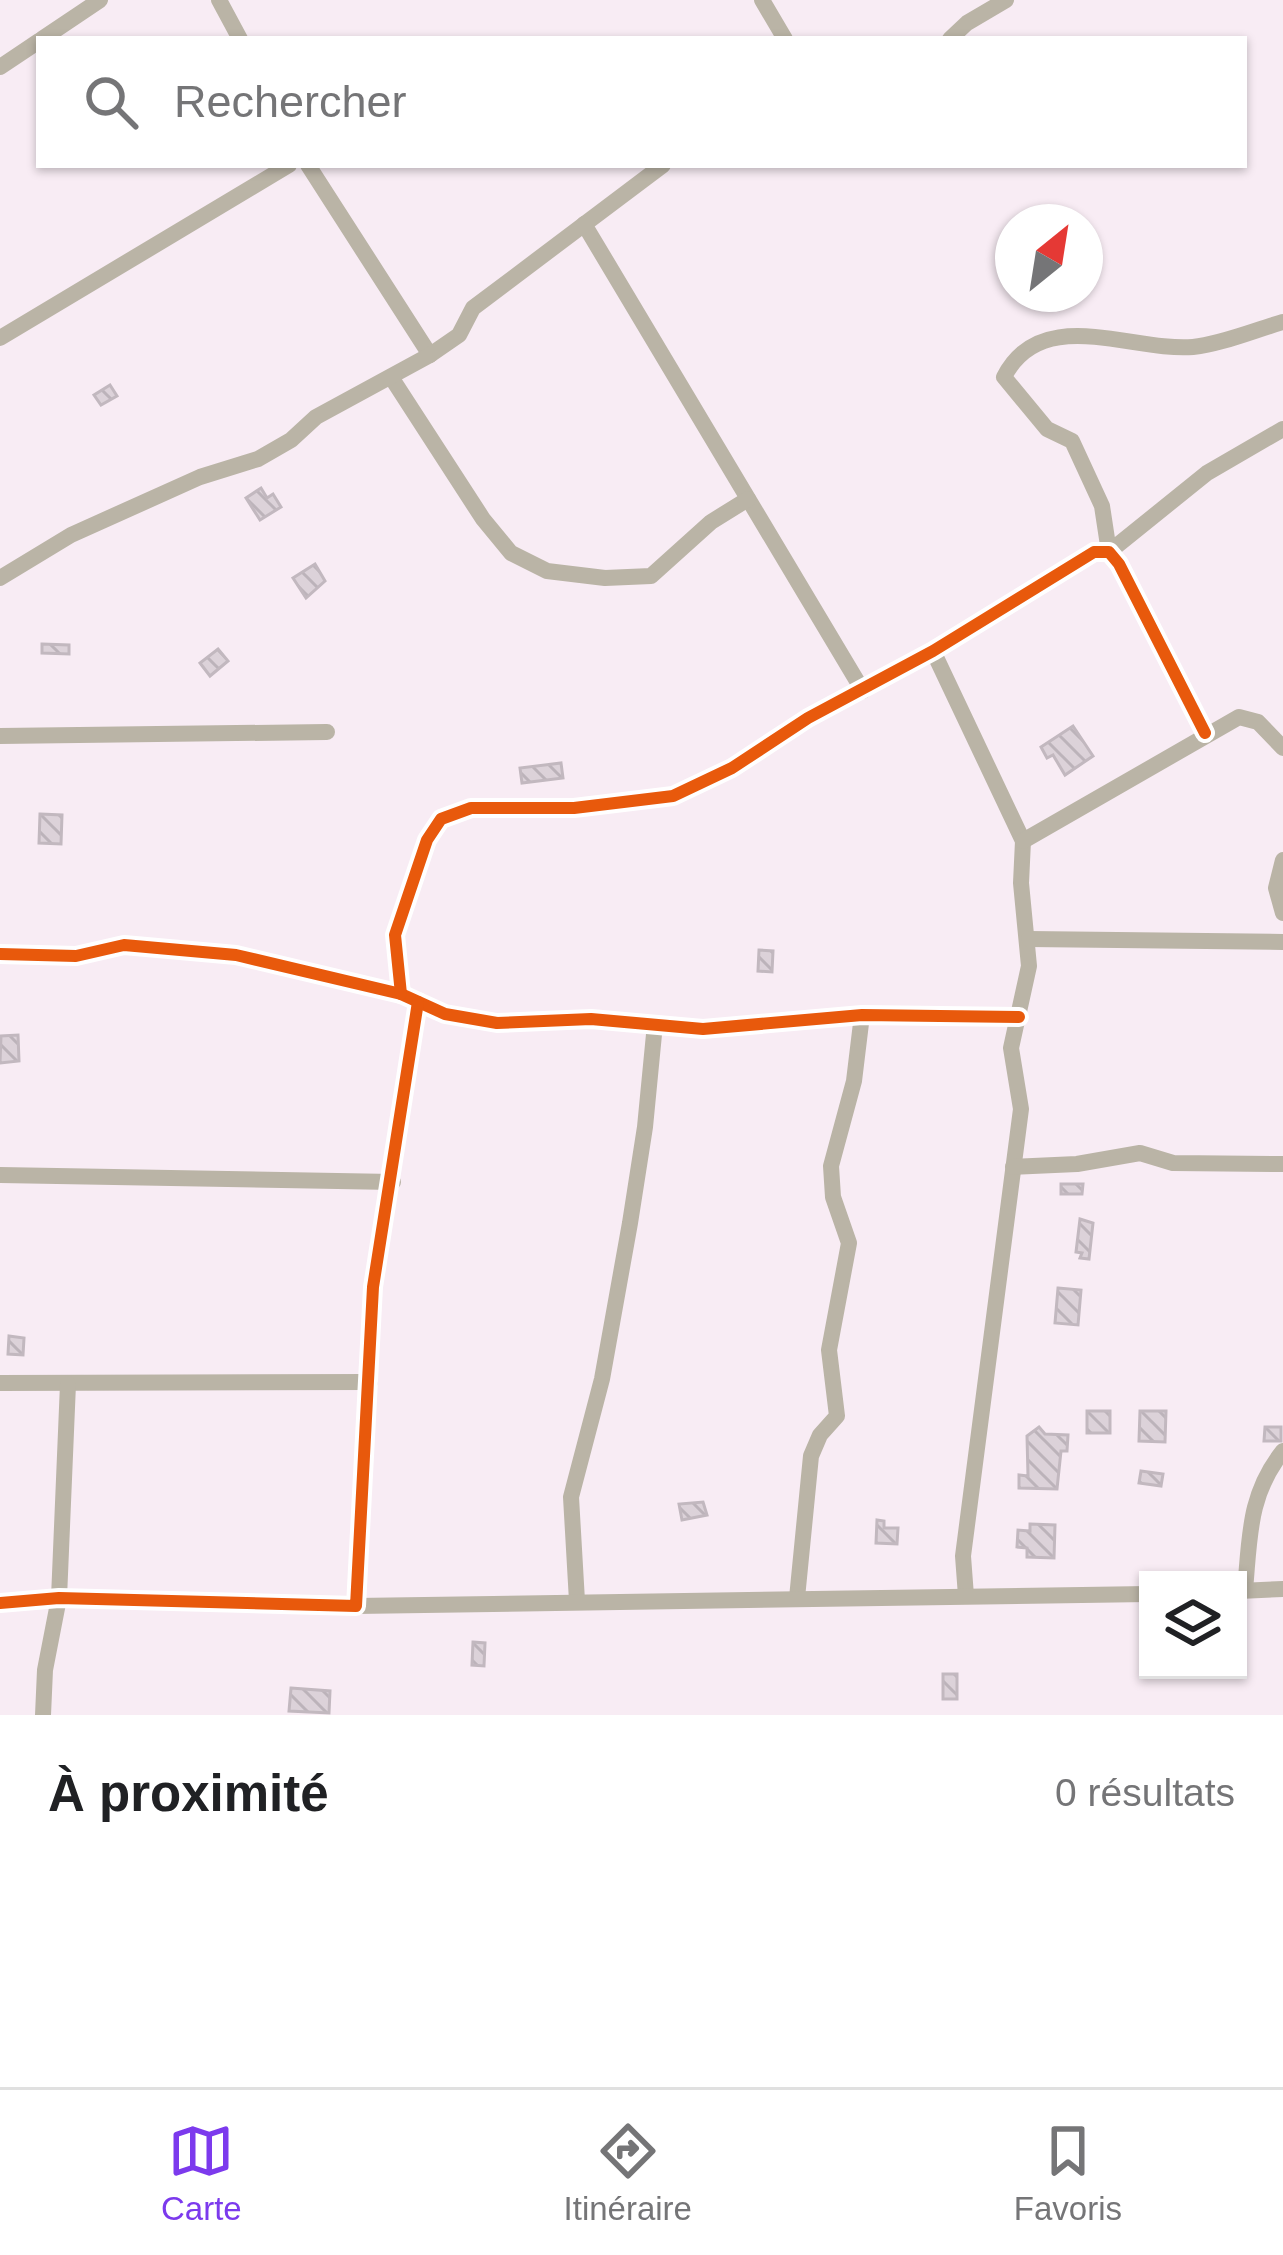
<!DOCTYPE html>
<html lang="fr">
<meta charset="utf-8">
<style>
body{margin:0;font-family:Arial,sans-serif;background:#f6f6f6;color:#202124}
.controls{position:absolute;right:36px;bottom:36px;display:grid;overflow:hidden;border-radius:0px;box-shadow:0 3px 9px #0004}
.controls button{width:108px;height:108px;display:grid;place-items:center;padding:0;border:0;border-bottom:3px solid #e0e0e0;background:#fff;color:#202124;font:60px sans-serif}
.compass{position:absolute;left:995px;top:204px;width:108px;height:108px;border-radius:50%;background:#fff;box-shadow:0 3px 9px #0004;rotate:30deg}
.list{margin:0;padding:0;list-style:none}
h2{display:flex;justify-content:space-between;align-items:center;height:156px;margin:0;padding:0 48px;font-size:51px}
h2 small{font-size:39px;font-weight:400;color:#757577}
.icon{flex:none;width:66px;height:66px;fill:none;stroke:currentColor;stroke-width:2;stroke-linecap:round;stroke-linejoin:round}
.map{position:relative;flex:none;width:1283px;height:1715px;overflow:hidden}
.search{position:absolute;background:#fff;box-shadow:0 3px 9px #0004;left:36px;right:36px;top:36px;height:132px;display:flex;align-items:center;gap:30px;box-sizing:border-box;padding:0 42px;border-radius:0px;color:#757577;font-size:45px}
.sheet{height:372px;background:#fff}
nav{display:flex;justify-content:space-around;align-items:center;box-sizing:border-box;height:168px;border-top:3px solid #e0e0e0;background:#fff;font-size:33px;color:#757577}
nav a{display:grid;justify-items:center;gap:6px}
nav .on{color:#7c3aed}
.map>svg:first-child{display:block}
</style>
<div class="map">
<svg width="1283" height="1715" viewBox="0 0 1283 1715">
<defs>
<pattern id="building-back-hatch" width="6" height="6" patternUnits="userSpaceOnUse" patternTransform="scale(3)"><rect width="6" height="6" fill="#dcd2d9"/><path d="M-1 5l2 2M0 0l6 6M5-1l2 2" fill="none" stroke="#bcb3ba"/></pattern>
</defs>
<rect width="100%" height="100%" fill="#f8ecf4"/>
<g fill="url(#building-back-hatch)" stroke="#c2b8bf" stroke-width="3">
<polygon points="110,385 117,396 101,405 94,395"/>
<polygon points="261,488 267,498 273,494 281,507 260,520 246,498"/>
<polygon points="315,564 325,581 306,598 293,578"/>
<polygon points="42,644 69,645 69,654 42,653"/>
<polygon points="218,649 228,661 210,676 200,663"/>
<polygon points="1073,726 1093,756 1065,775 1053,755 1047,758 1041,747"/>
<polygon points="561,763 563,778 522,783 520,768"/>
<polygon points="40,814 62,815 61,844 39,843"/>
<polygon points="759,950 773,951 772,972 758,971"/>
<polygon points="18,1035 19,1061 0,1063 1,1036"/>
<polygon points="1061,1184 1083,1184 1082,1194 1061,1194"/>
<polygon points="1080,1219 1093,1223 1089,1259 1080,1258 1082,1253 1076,1252"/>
<polygon points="1058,1288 1081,1290 1078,1325 1055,1323"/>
<polygon points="9,1336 24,1338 23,1355 8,1354"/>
<rect x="1087" y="1411" width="23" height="22"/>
<polygon points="1140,1411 1166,1411 1165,1442 1139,1441"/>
<polygon points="1039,1427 1045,1434 1068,1435 1067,1451 1061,1451 1057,1489 1019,1488 1019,1475 1028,1476 1027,1436"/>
<polygon points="1265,1427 1281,1427 1281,1441 1264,1441"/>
<polygon points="1141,1471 1163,1474 1161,1486 1139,1483"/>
<polygon points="703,1502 707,1515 682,1520 679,1504"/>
<polygon points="877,1520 884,1521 884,1528 898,1528 897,1544 876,1543"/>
<polygon points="1030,1524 1055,1525 1054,1558 1027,1557 1027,1548 1017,1547 1018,1530 1030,1531"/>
<polygon points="473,1642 485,1643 484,1666 472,1665"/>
<rect x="943" y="1674" width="14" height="25"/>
<polygon points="291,1688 330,1691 329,1713 289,1711"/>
</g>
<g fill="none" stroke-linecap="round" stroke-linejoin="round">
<g stroke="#bab4a6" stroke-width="16">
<polyline points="219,0 240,39"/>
<polyline points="762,0 785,39"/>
<polyline points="42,39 100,0"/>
<polyline points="950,39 967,23 1006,0"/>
<polyline points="0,67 39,41"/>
<polyline points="308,165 430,355"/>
<polyline points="584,224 863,691"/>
<path d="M1283,322C1255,330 1222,344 1193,347C1132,352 1041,304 1004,377L1047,429L1072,441L1102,506L1109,552L1207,473L1283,429"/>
<polyline points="0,338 289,165"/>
<polyline points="391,377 483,519 511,553 547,571 605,578 651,576 711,522 748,499"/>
<polyline points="0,578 71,535 200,477 258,459 291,440 316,417 430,355 459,335 473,308 663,165"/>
<polyline points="933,651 1023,841 1021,883 1029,966 1011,1048 1021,1109 963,1556 966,1596"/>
<polyline points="0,736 327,732"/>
<polyline points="1023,841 1239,717 1258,722 1283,748"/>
<polyline points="1283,860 1276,888 1283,913"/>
<polyline points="1029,939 1283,942"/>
<polyline points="0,954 76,956 124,945 236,955 401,994 445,1014 497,1023 591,1019 703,1029 862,1015 1019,1017"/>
<polyline points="401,994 395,935 427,840 441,819 471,808 574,808 673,796 732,768 808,718 933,651 1094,552 1109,552 1119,564 1205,733"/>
<polyline points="1013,1167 1077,1164 1140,1153 1173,1163 1283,1164"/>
<polyline points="0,1175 393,1182"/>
<polyline points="0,1383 370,1382"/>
<path d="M1245,1590C1250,1537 1248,1495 1283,1451"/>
<polyline points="1239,1591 1283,1589"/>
<polyline points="797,1598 811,1456 820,1435 837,1416 829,1350 849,1243 833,1197 831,1166 854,1081 862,1015"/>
<polyline points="577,1601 571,1497 602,1379 630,1223 645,1127 655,1024"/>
<polyline points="0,1603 59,1598 356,1606 373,1287 418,1002"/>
<polyline points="356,1606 1148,1594"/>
<polyline points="43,1715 45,1670 59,1598 68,1384"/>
</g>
<defs>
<g id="cycleway">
<polyline points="0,954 76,956 124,945 236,955 401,994 445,1014 497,1023 591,1019 703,1029 862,1015 1019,1017"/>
<polyline points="401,994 395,935 427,840 441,819 471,808 574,808 673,796 732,768 808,718 933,651 1094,552 1109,552 1119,564 1205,733"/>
<polyline points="0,1603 59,1598 356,1606 373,1287 418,1002"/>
</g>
</defs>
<use href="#cycleway" stroke="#fff" stroke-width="20"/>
<use href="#cycleway" stroke="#e8590c" stroke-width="12"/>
</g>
</svg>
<div class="controls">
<button><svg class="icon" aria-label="layers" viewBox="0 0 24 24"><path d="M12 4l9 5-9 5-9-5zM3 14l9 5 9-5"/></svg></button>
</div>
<svg class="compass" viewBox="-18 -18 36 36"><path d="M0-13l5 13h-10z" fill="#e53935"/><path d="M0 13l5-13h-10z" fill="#757577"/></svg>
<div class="search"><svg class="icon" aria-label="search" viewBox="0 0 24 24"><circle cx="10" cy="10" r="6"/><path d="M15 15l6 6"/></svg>Rechercher</div>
</div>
<section class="sheet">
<h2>À proximité<small>0 résultats</small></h2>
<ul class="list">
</ul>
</section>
<nav>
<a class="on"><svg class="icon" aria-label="map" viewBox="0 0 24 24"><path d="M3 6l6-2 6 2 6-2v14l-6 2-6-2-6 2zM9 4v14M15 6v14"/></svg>Carte</a>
<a><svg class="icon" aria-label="directions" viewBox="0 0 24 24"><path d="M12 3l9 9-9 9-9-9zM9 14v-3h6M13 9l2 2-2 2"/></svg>Itinéraire</a>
<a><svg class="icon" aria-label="saved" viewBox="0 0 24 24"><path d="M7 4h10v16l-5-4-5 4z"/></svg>Favoris</a>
</nav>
